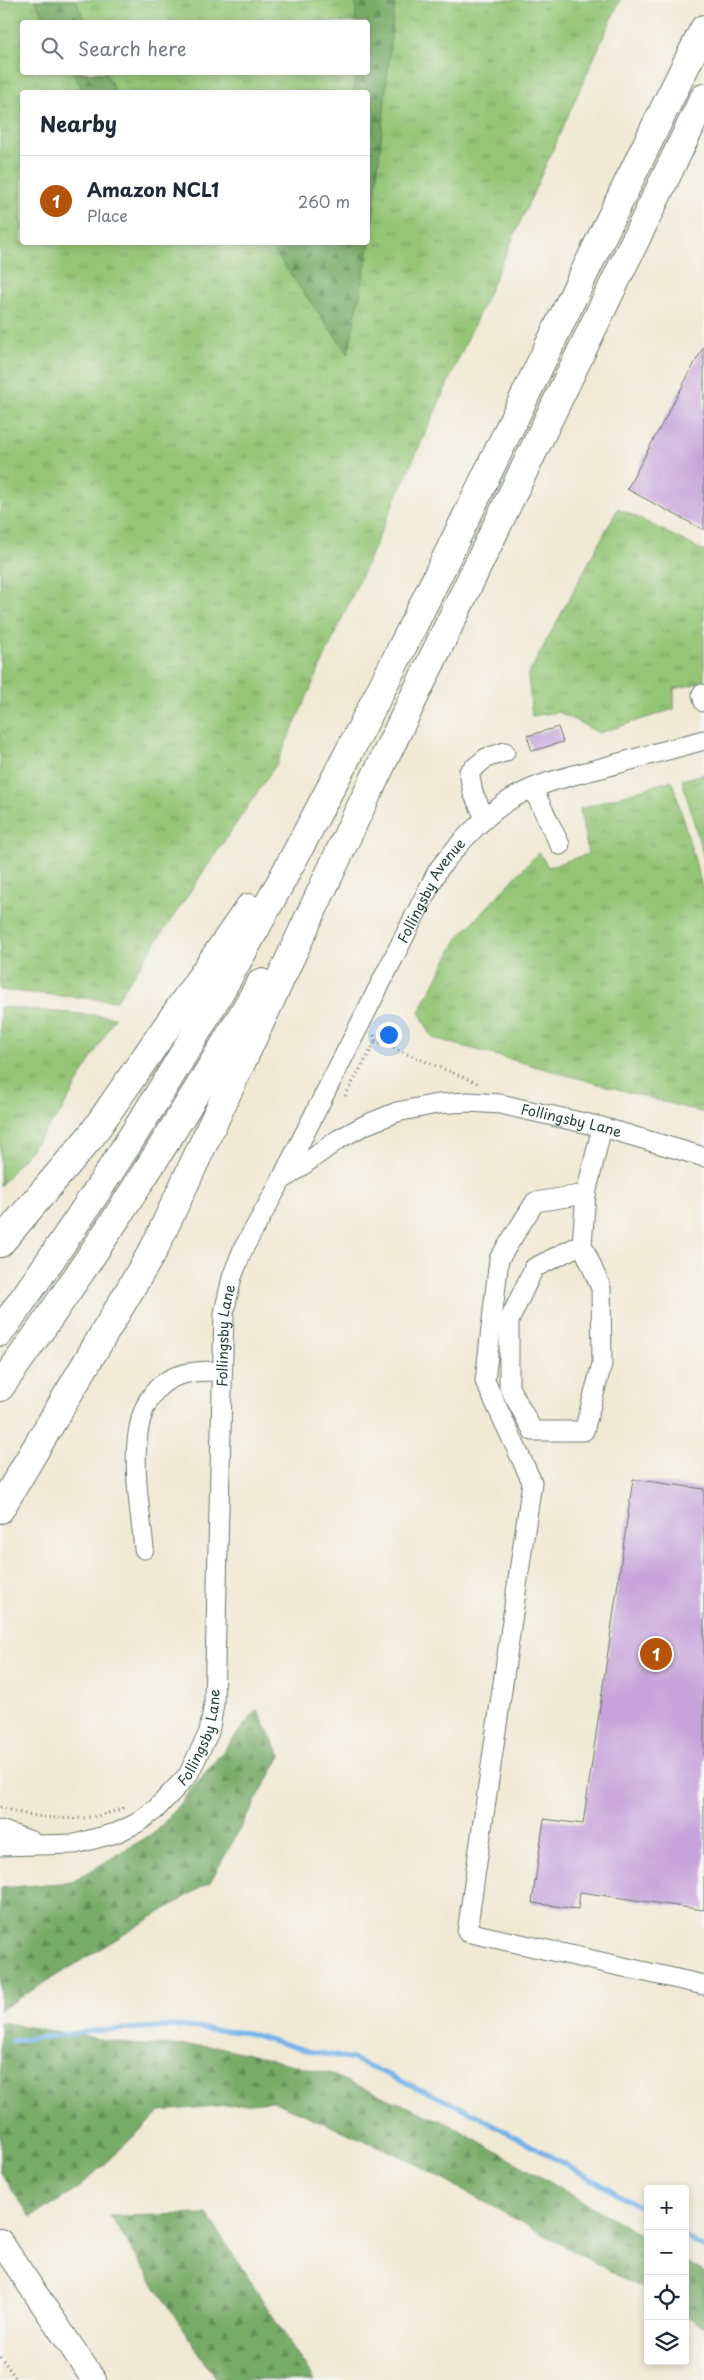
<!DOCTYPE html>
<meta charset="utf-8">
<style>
body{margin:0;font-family:"Playpen Sans",sans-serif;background:#f2f2f3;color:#1f2937}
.controls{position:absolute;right:15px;bottom:15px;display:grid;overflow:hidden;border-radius:5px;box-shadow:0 2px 8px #0003}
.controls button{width:45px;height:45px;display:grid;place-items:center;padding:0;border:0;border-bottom:1px solid #e0e1e3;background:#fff;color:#1f2937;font:25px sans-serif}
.you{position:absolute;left:388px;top:1034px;width:18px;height:18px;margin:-12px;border:4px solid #fff;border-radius:50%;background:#1a73e8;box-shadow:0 0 0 8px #1a73e833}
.badge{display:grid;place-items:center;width:32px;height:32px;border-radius:50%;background:#b45309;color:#fff;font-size:16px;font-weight:700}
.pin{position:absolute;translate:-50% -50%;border:2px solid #fff;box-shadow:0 1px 5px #0006}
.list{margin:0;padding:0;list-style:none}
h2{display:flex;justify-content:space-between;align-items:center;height:65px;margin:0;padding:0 20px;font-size:21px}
h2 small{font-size:16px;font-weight:400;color:#747a83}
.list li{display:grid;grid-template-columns:32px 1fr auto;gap:15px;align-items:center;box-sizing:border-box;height:90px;padding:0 20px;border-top:1px solid #e0e1e3}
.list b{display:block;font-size:19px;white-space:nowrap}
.list p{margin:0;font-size:16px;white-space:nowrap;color:#747a83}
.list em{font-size:16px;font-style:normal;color:#747a83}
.icon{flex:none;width:28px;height:28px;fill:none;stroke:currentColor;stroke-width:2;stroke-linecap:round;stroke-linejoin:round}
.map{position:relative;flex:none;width:704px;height:2380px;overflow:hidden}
.search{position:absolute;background:#fff;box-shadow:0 2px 8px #0003;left:20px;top:20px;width:350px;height:55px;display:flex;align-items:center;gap:12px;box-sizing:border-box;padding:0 18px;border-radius:5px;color:#747a83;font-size:19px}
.panel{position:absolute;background:#fff;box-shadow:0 2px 8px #0003;left:20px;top:90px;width:350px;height:155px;border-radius:5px}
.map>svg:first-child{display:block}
</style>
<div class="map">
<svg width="704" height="2380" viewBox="0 0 704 2380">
<defs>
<pattern id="grass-tufts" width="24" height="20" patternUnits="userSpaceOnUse" patternTransform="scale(1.25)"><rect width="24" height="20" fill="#94c676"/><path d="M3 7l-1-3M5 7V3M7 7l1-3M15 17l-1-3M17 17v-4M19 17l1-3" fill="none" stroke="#78a262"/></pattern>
<pattern id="forest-firs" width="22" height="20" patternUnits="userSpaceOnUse" patternTransform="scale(1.25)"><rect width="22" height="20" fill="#77ab67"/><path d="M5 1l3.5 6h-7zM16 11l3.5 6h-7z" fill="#618c56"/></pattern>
</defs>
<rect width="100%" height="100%" fill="#f6f6f2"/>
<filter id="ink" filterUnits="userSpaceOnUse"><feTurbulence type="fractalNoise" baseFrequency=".02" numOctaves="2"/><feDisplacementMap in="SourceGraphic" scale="10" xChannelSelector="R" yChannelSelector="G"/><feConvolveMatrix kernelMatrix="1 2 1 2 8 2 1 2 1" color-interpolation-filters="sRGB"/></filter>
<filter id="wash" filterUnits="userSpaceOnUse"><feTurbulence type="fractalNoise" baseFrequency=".0096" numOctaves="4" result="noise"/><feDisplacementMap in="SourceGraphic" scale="20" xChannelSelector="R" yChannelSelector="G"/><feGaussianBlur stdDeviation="1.12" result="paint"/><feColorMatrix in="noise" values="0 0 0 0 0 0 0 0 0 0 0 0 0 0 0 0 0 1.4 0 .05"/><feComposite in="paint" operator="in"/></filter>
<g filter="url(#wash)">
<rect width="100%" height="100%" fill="#f0e9d4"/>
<g fill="url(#grass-tufts)" stroke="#5a8255" fill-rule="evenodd">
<path d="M0,0H620L277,763L116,1001L0,990ZM22,22H368V72H22ZM22,92H368V242H22Z"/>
<polygon points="618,508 704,551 704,682 674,689 674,709 599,733 559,712 532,716 528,675"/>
<polygon points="704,774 704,858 682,780"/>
<polygon points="672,780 704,893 704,1113 433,1038 419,1012 458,938 539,852 548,867 588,854 580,809"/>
<polygon points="0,1007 115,1017 61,1112 0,1186"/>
</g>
<g fill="url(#forest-firs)" stroke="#4b744e">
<polygon points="35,0 76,0 85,22 47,22"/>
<polygon points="356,0 395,0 371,238 348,354 268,243 368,242 368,92 353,92 357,73 368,72 368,22 356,22"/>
<polygon points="73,73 106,73 115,92 84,92"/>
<polygon points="257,1710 281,1756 210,1882 0,2010 0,1888 72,1882 157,1831"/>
<polygon points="0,2022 136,2045 215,2046 328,2073 451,2125 648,2239 648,2292 401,2156 272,2101 161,2111 76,2190 31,2217 0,2173"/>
<polygon points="207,2214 314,2380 216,2380 110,2216"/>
<polygon points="685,2261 704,2272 704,2327 685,2315"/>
</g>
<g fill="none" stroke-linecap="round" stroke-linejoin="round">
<g stroke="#75b3e8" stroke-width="5">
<polyline points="11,2041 92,2031 176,2026 248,2033 308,2051 353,2059 469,2111 613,2191 648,2212"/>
<polyline points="685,2236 704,2248"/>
</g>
</g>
<g id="blocks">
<g fill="#c6a3da">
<polygon points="704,346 704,530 627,489"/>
<polygon points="558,727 563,742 532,751 527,736"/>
<polygon points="633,1479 704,1489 704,1910 580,1892 578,1909 532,1903 544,1819 583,1824"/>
</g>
</g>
</g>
<g filter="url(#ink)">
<use href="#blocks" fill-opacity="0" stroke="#68796c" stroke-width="1"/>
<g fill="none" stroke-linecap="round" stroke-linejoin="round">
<defs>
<g id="minor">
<polyline points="702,694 704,702"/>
<polyline points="533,789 560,845"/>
<polyline points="485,818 473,793 469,772 486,758 505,752"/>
<path id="s1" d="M282,1178L438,870C458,844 478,822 505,803C534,783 571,776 605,767C638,758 671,749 704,740"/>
<polyline points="586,1194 535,1202 499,1259 485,1381 532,1482 467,1932 704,1985"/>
<polyline points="582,1244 534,1268 509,1321 509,1387 533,1431 584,1431 602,1364 601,1288 582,1244 586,1194 602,1127"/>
<path d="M144,1549C140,1501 118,1404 172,1378C187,1371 205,1371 221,1371"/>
<polyline points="0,1830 31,1841"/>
<path id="s2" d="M0,1846L75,1844L116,1833L137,1823L155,1810L188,1775L209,1732L214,1704L224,1313L232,1277L243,1249L281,1181L339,1139L365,1125L397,1112L437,1104L468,1102L500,1104L602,1127L704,1157"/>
</g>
<polyline id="major" points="0,2241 94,2380"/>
<g id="highway">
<polyline points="0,1243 91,1136 249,908"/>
<path d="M0,1332C88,1209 171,1081 244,949C411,649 550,335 704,29"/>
<path d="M0,1387C94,1257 181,1122 261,983"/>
<polyline points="0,1509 154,1249 357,815 704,98"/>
</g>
</defs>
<use href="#minor" stroke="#68796c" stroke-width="21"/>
<use href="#major" stroke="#68796c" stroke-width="26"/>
<use href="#highway" stroke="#68796c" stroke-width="30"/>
<g stroke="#68796c" stroke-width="3" stroke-dasharray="1 4" stroke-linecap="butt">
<polyline points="374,1035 376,1041 480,1084"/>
<polyline points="345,1096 376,1041"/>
<path d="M0,1807C29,1817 66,1822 97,1816C107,1814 117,1810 127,1807"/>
<polyline points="0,2356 17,2380"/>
</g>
<use href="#minor" stroke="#fff" stroke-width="19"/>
<use href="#major" stroke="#fff" stroke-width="24"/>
<use href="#highway" stroke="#fff" stroke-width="28"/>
</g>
</g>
<g text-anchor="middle" stroke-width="5" stroke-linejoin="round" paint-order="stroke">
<g font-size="14" fill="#1f3d34" stroke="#f6f6f2">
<text dy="5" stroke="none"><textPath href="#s1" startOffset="324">Follingsby Avenue</textPath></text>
<text dy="5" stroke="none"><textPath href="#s2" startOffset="1136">Follingsby Lane</textPath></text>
<text dy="5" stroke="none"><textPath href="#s2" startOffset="656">Follingsby Lane</textPath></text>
<text dy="5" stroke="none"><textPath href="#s2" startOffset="251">Follingsby Lane</textPath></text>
</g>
</g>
</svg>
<div class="controls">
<button>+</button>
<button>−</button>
<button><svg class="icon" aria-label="locate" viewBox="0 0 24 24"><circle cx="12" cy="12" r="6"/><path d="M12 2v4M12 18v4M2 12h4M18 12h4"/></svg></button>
<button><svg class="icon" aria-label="layers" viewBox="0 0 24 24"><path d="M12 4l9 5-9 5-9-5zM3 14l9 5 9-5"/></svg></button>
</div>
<div class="you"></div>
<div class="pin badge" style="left:656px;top:1654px">1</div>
<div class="search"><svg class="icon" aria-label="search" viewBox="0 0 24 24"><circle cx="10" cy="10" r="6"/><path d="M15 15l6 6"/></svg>Search here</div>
<section class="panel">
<h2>Nearby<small></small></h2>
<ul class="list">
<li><span class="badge">1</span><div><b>Amazon NCL1</b><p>Place</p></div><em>260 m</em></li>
</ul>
</section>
</div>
